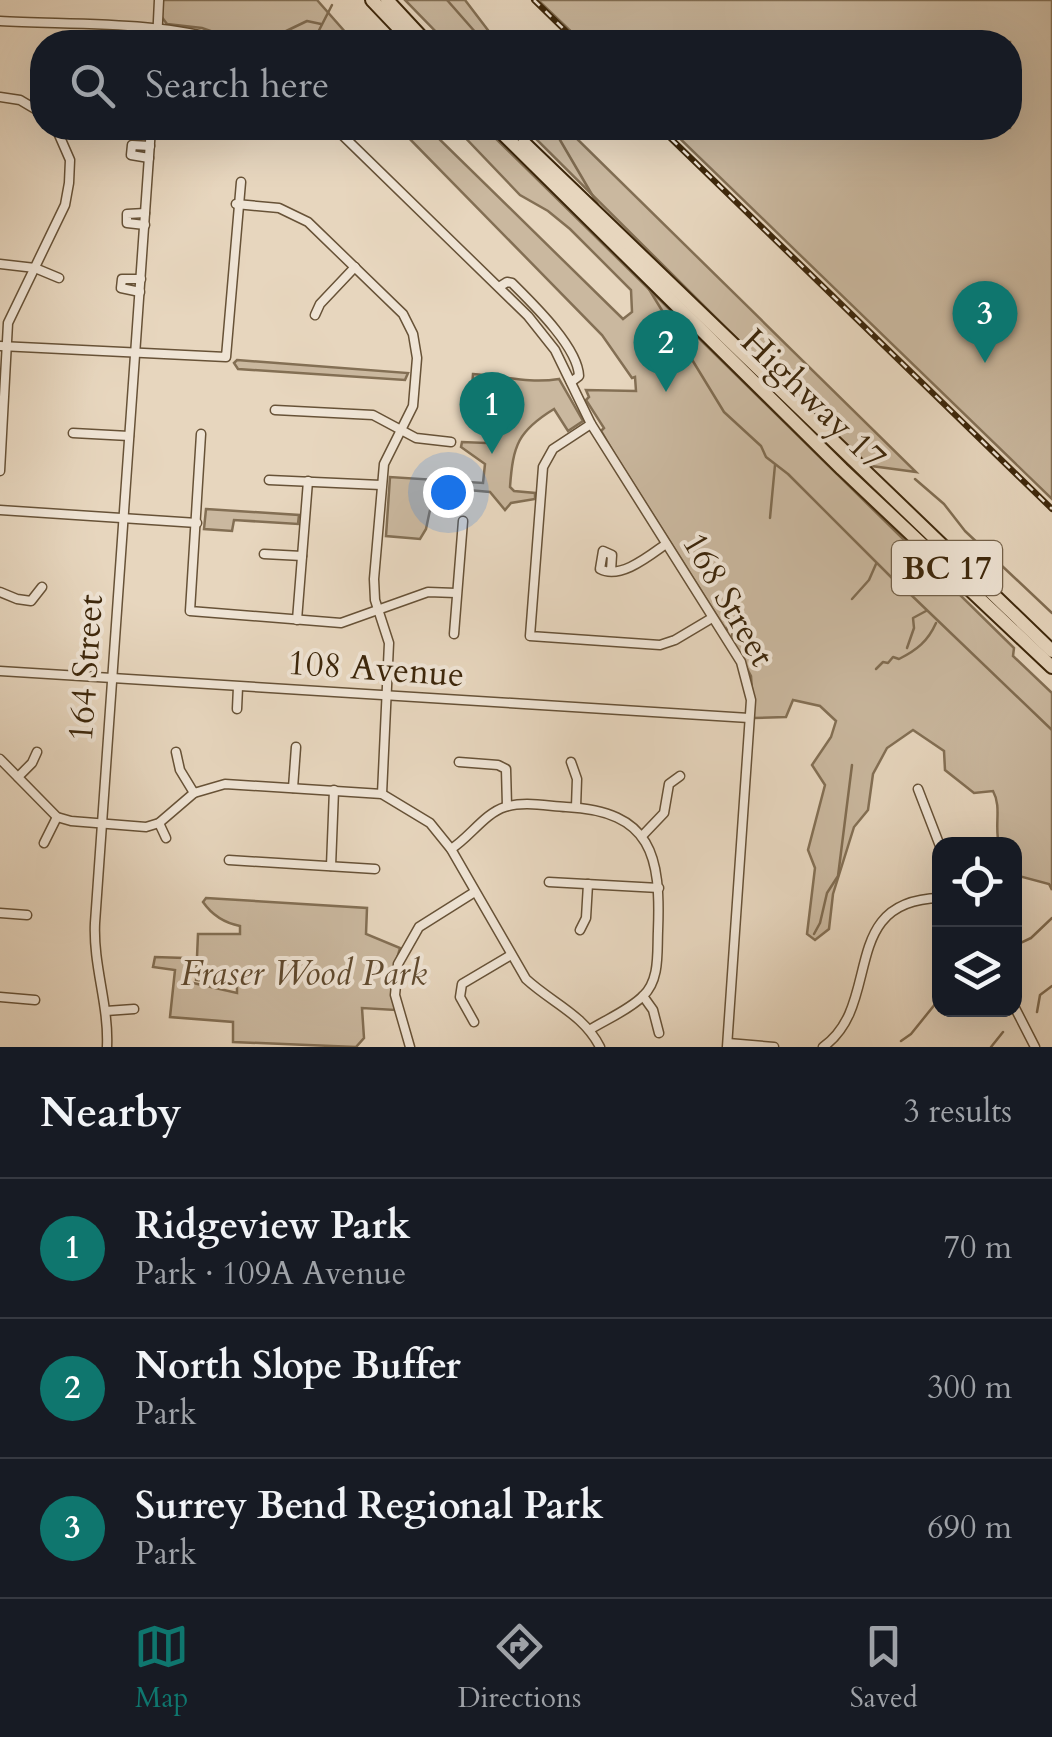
<!DOCTYPE html>
<meta charset="utf-8">
<style>
body{margin:0;font-family:Cardo,serif;background:#20242c;color:#f1f3f6}
.controls{position:absolute;right:30px;bottom:30px;display:grid;overflow:hidden;border-radius:20px;box-shadow:0 10px 40px #0002}
.controls button{width:90px;height:90px;display:grid;place-items:center;padding:0;border:0;border-bottom:2px solid #363941;background:#171b24;color:#f1f3f6;font:50px sans-serif}
.you{position:absolute;left:448px;top:492px;width:35px;height:35px;margin:-25px;border:8px solid #fff;border-radius:50%;background:#1a73e8;box-shadow:0 0 0 15px #1a73e833}
.badge{display:grid;place-items:center;width:65px;height:65px;border-radius:50%;background:#0f766e;color:#fff;font-size:32px;font-weight:700}
.pin{position:absolute;translate:-50% -82px;filter:drop-shadow(0 2px 5px #0008)}
.pin::after{content:'';position:absolute;top:52px;width:35px;height:30px;background:inherit;clip-path:polygon(0 0,100% 0,50% 100%)}
.list{margin:0;padding:0;list-style:none}
h2{display:flex;justify-content:space-between;align-items:center;height:130px;margin:0;padding:0 40px;font-size:42px}
h2 small{font-size:32px;font-weight:400;color:#9ea1a6}
.list li{display:grid;grid-template-columns:65px 1fr auto;gap:30px;align-items:center;box-sizing:border-box;height:140px;padding:0 40px;border-top:2px solid #363941}
.list b{display:block;font-size:38px;white-space:nowrap}
.list p{margin:0;font-size:32px;white-space:nowrap;color:#9ea1a6}
.list em{font-size:32px;font-style:normal;color:#9ea1a6}
.icon{flex:none;width:55px;height:55px;fill:none;stroke:currentColor;stroke-width:2;stroke-linecap:round;stroke-linejoin:round}
.map{position:relative;flex:none;width:1052px;height:1047px;overflow:hidden}
.search{position:absolute;background:#171b24;box-shadow:0 10px 40px #0002;left:30px;right:30px;top:30px;height:110px;display:flex;align-items:center;gap:25px;box-sizing:border-box;padding:0 35px;border-radius:40px;color:#9ea1a6;font-size:38px}
.sheet{height:550px;background:#171b24}
nav{display:flex;justify-content:space-around;align-items:center;box-sizing:border-box;height:140px;border-top:2px solid #363941;background:#171b24;font-size:28px;color:#9ea1a6}
nav a{display:grid;justify-items:center;gap:5px}
nav .on{color:#0f766e}
.map>svg:first-child{display:block}
</style>
<div class="map">
<svg width="1052" height="1047" viewBox="0 0 1052 1047">
<rect width="100%" height="100%" fill="#e7d6be"/>
<filter id="stains"><feTurbulence type="fractalNoise" baseFrequency=".002" numOctaves="4"/><feColorMatrix values="0 0 0 0 .2 0 0 0 0 .09 0 0 0 0 .02 0 0 0 .5 -.17"/></filter>
<radialGradient id="worn" r=".72"><stop offset=".6" stop-color="#630" stop-opacity="0"/><stop offset="1" stop-color="#630" stop-opacity=".3"/></radialGradient>
<g fill="#cab89f" stroke="#836f54" stroke-width="2.5">
<polygon points="162,0 317,0 354,42 242,42 202,28 167,24 161,16"/>
<polygon points="405,0 465,0 497,42 446,42"/>
<polygon points="538,0 1052,0 1052,499 669,128 1010,128 1010,42 582,42"/>
<path d="M399,128H428L623,319L632,312L631,290L570,229L548,211L520,195L456,128H485L1014,648L1013,656L1052,693V890L1049,884L1015,875L1014,844H999C994,826 1002,807 993,791L974,793L945,770L944,751L913,730L887,748L873,774L868,810L854,827L833,894L829,929L815,940L807,934L815,868L808,850L825,785L812,765L831,737L836,721L820,706L793,700L786,717L754,718L751,676L731,638L733,632L727,624V632L615,455L601,431L604,428L586,400L589,397L586,390L636,391L635,377L632,378L602,335Z"/>
<polygon points="525,128 566,128 916,472 864,465"/>
<polygon points="237,360 408,373 405,380 238,369 234,363"/>
<path d="M473,374C503,376 529,384 559,379L583,421L568,431L554,409C518,431 513,445 510,487L514,491L535,493V499L511,503L505,510L490,492L446,488L430,510L426,529L420,539L386,536L390,477L483,483L485,464L461,447L462,442L486,443L488,412L471,402Z"/>
<polygon points="206,509 299,515 298,524 234,520 232,531 204,529"/>
<path d="M206,898L367,908L366,934L400,948L392,976L395,1010L362,1008L364,1038L356,1047L233,1042V1022L170,1017L175,970L153,967L155,957L185,958V970L193,971L189,982L237,993V985L196,980L198,934H240V926C225,923 212,915 203,902Z"/>
</g>
<g fill="none" stroke-linecap="round" stroke-linejoin="round">
<g stroke="#806c51" stroke-width="2.5">
<polyline points="447,0 484,42"/>
<polyline points="280,34 307,21 321,24"/>
<polyline points="313,42 332,5"/>
<polyline points="553,128 601,210"/>
<polyline points="644,281 724,412 761,446 766,457 788,474 899,585 905,585 907,591 1052,730"/>
<polyline points="915,479 944,504 965,531 1052,613"/>
<polyline points="770,518 775,465"/>
<polyline points="852,599 869,580 876,564"/>
<polyline points="907,648 914,628 913,618 926,611"/>
<path d="M876,669L883,662L888,663L893,657L899,659C917,650 928,641 936,623"/>
<polyline points="814,934 820,923 827,893 838,876 852,765"/>
<polyline points="1014,946 1031,938 1052,918"/>
<polyline points="1037,1012 1040,995 1052,986"/>
<polyline points="901,1041 911,1034 940,998"/>
<polyline points="991,1047 1003,1032"/>
</g>
<defs>
<g id="minor">
<path d="M0,21C66,25 164,21 225,42"/>
<polyline points="157,42 159,0"/>
<polyline points="0,97 20,100 42,113"/>
<polyline points="335,128 528,316 555,350 591,424 741,662 751,700 727,1047"/>
<polyline points="149,158 131,155 132,145 150,146"/>
<polyline points="236,204 279,208 308,222 403,314 413,334 417,358 413,406 384,464 374,579 375,600 389,643 382,794"/>
<polyline points="145,225 127,223 127,214 145,213"/>
<polyline points="0,264 35,268 59,278"/>
<path d="M499,287L507,282L512,283C532,303 578,347 579,376L571,382"/>
<polyline points="140,292 121,288 122,279 141,279"/>
<polyline points="315,315 320,304 355,267"/>
<polyline points="0,346 226,357 241,182"/>
<polyline points="275,410 373,415 416,438 451,442"/>
<polyline points="591,424 553,449 543,467 530,636 660,645 675,640 712,618"/>
<polyline points="73,433 129,436"/>
<polyline points="201,434 190,611 341,623 428,592 456,593"/>
<polyline points="0,471 8,323 65,205 69,183 70,160 56,128"/>
<polyline points="269,480 381,485"/>
<polyline points="0,510 197,523"/>
<polyline points="264,554 302,556"/>
<path d="M611,571L612,555L603,551L600,569C620,580 649,556 666,544"/>
<polyline points="0,592 17,599 31,601 42,587"/>
<polyline points="297,620 308,481"/>
<polyline points="454,634 463,521"/>
<polyline points="0,671 749,718"/>
<polyline points="237,709 238,687"/>
<polyline points="176,752 180,770 194,793"/>
<path d="M0,759L57,817L71,821L146,827L159,823L194,793L225,784L382,794L430,823L451,849L526,979C552,1003 583,1014 600,1047"/>
<polyline points="459,762 498,765 506,769 507,806"/>
<polyline points="571,762 577,779 576,807"/>
<polyline points="18,777 32,763 37,752"/>
<polyline points="293,788 296,747"/>
<polyline points="918,789 940,846"/>
<polyline points="159,823 166,838"/>
<polyline points="643,835 664,813 669,784 680,776"/>
<polyline points="44,843 57,817"/>
<path d="M451,849C469,838 485,813 505,807C524,801 547,806 566,807C652,811 661,856 658,931C657,953 660,980 643,996C629,1010 607,1019 591,1029"/>
<polyline points="229,860 375,869"/>
<polyline points="331,866 334,790"/>
<polyline points="549,882 659,888"/>
<polyline points="0,913 27,915"/>
<polyline points="580,930 586,918 588,884"/>
<polyline points="643,996 653,1010 659,1033"/>
<polyline points="0,997 35,1000"/>
<polyline points="1014,1006 1035,1047"/>
<polyline points="106,1011 134,1009"/>
<polyline points="474,1022 460,997 462,984 511,955"/>
<polyline points="728,1043 774,1047"/>
<path d="M107,1047C109,1005 93,966 95,923L151,128"/>
<polyline points="410,1047 395,995 398,964 419,927 473,893"/>
<path d="M823,1047C884,1004 837,900 940,898"/>
</g>
<g id="highway">
<polyline points="372,0 412,42"/>
<polyline points="387,0 426,42"/>
<polyline points="497,128 842,469 1052,667"/>
<polyline points="524,143 1052,651"/>
</g>
</defs>
<use href="#minor" stroke="#675237" stroke-width="11"/>
<use href="#highway" stroke="#3c260a" stroke-width="16"/>
<use href="#minor" stroke="#efe4d5" stroke-width="8"/>
<use href="#highway" stroke="#e7d6be" stroke-width="12"/>
<defs>
<g id="rail">
<polyline points="534,0 577,42"/>
<polyline points="660,128 1052,509"/>
</g>
</defs>
<use href="#rail" stroke="#3c260a" stroke-width="6"/>
<use href="#rail" stroke="#efe4d5" stroke-width="2.5" stroke-dasharray="8" stroke-linecap="butt"/>
</g>
<g text-anchor="middle" stroke-width="8" stroke-linejoin="round" paint-order="stroke">
<rect fill="#efe4d5" stroke="#725f47" stroke-width="2.5" x="892" y="541" width="110" height="54" rx="8"/>
<g font-size="32" font-weight="bold" fill="#3c260a">
<text x="947" y="579">BC 17</text>
</g>
<g font-size="35" fill="#3c260a" stroke="#efe4d5">
<text transform="translate(814 399) rotate(44)" y="12">Highway 17</text>
<text transform="translate(729 599) rotate(60)" y="12">168 Street</text>
<text transform="translate(85 668) rotate(-86)" y="12">164 Street</text>
<text transform="translate(376 668) rotate(4)" y="12">108 Avenue</text>
</g>
<g font-size="35" font-style="italic" fill="#604a2f" stroke="#efe4d5">
<text x="304" y="985">Fraser Wood Park</text>
</g>
</g>
<rect width="100%" height="100%" filter="url(#stains)"/>
<rect width="100%" height="100%" fill="url(#worn)"/>
</svg>
<div class="controls">
<button><svg class="icon" aria-label="locate" viewBox="0 0 24 24"><circle cx="12" cy="12" r="6"/><path d="M12 2v4M12 18v4M2 12h4M18 12h4"/></svg></button>
<button><svg class="icon" aria-label="layers" viewBox="0 0 24 24"><path d="M12 4l9 5-9 5-9-5zM3 14l9 5 9-5"/></svg></button>
</div>
<div class="you"></div>
<div class="pin badge" style="left:492px;top:454px">1</div>
<div class="pin badge" style="left:666px;top:392px">2</div>
<div class="pin badge" style="left:985px;top:363px">3</div>
<div class="search"><svg class="icon" aria-label="search" viewBox="0 0 24 24"><circle cx="10" cy="10" r="6"/><path d="M15 15l6 6"/></svg>Search here</div>
</div>
<section class="sheet">
<h2>Nearby<small>3 results</small></h2>
<ul class="list">
<li><span class="badge">1</span><div><b>Ridgeview Park</b><p>Park · 109A Avenue</p></div><em>70 m</em></li>
<li><span class="badge">2</span><div><b>North Slope Buffer</b><p>Park</p></div><em>300 m</em></li>
<li><span class="badge">3</span><div><b>Surrey Bend Regional Park</b><p>Park</p></div><em>690 m</em></li>
</ul>
</section>
<nav>
<a class="on"><svg class="icon" aria-label="map" viewBox="0 0 24 24"><path d="M3 6l6-2 6 2 6-2v14l-6 2-6-2-6 2zM9 4v14M15 6v14"/></svg>Map</a>
<a><svg class="icon" aria-label="directions" viewBox="0 0 24 24"><path d="M12 3l9 9-9 9-9-9zM9 14v-3h6M13 9l2 2-2 2"/></svg>Directions</a>
<a><svg class="icon" aria-label="saved" viewBox="0 0 24 24"><path d="M7 4h10v16l-5-4-5 4z"/></svg>Saved</a>
</nav>
